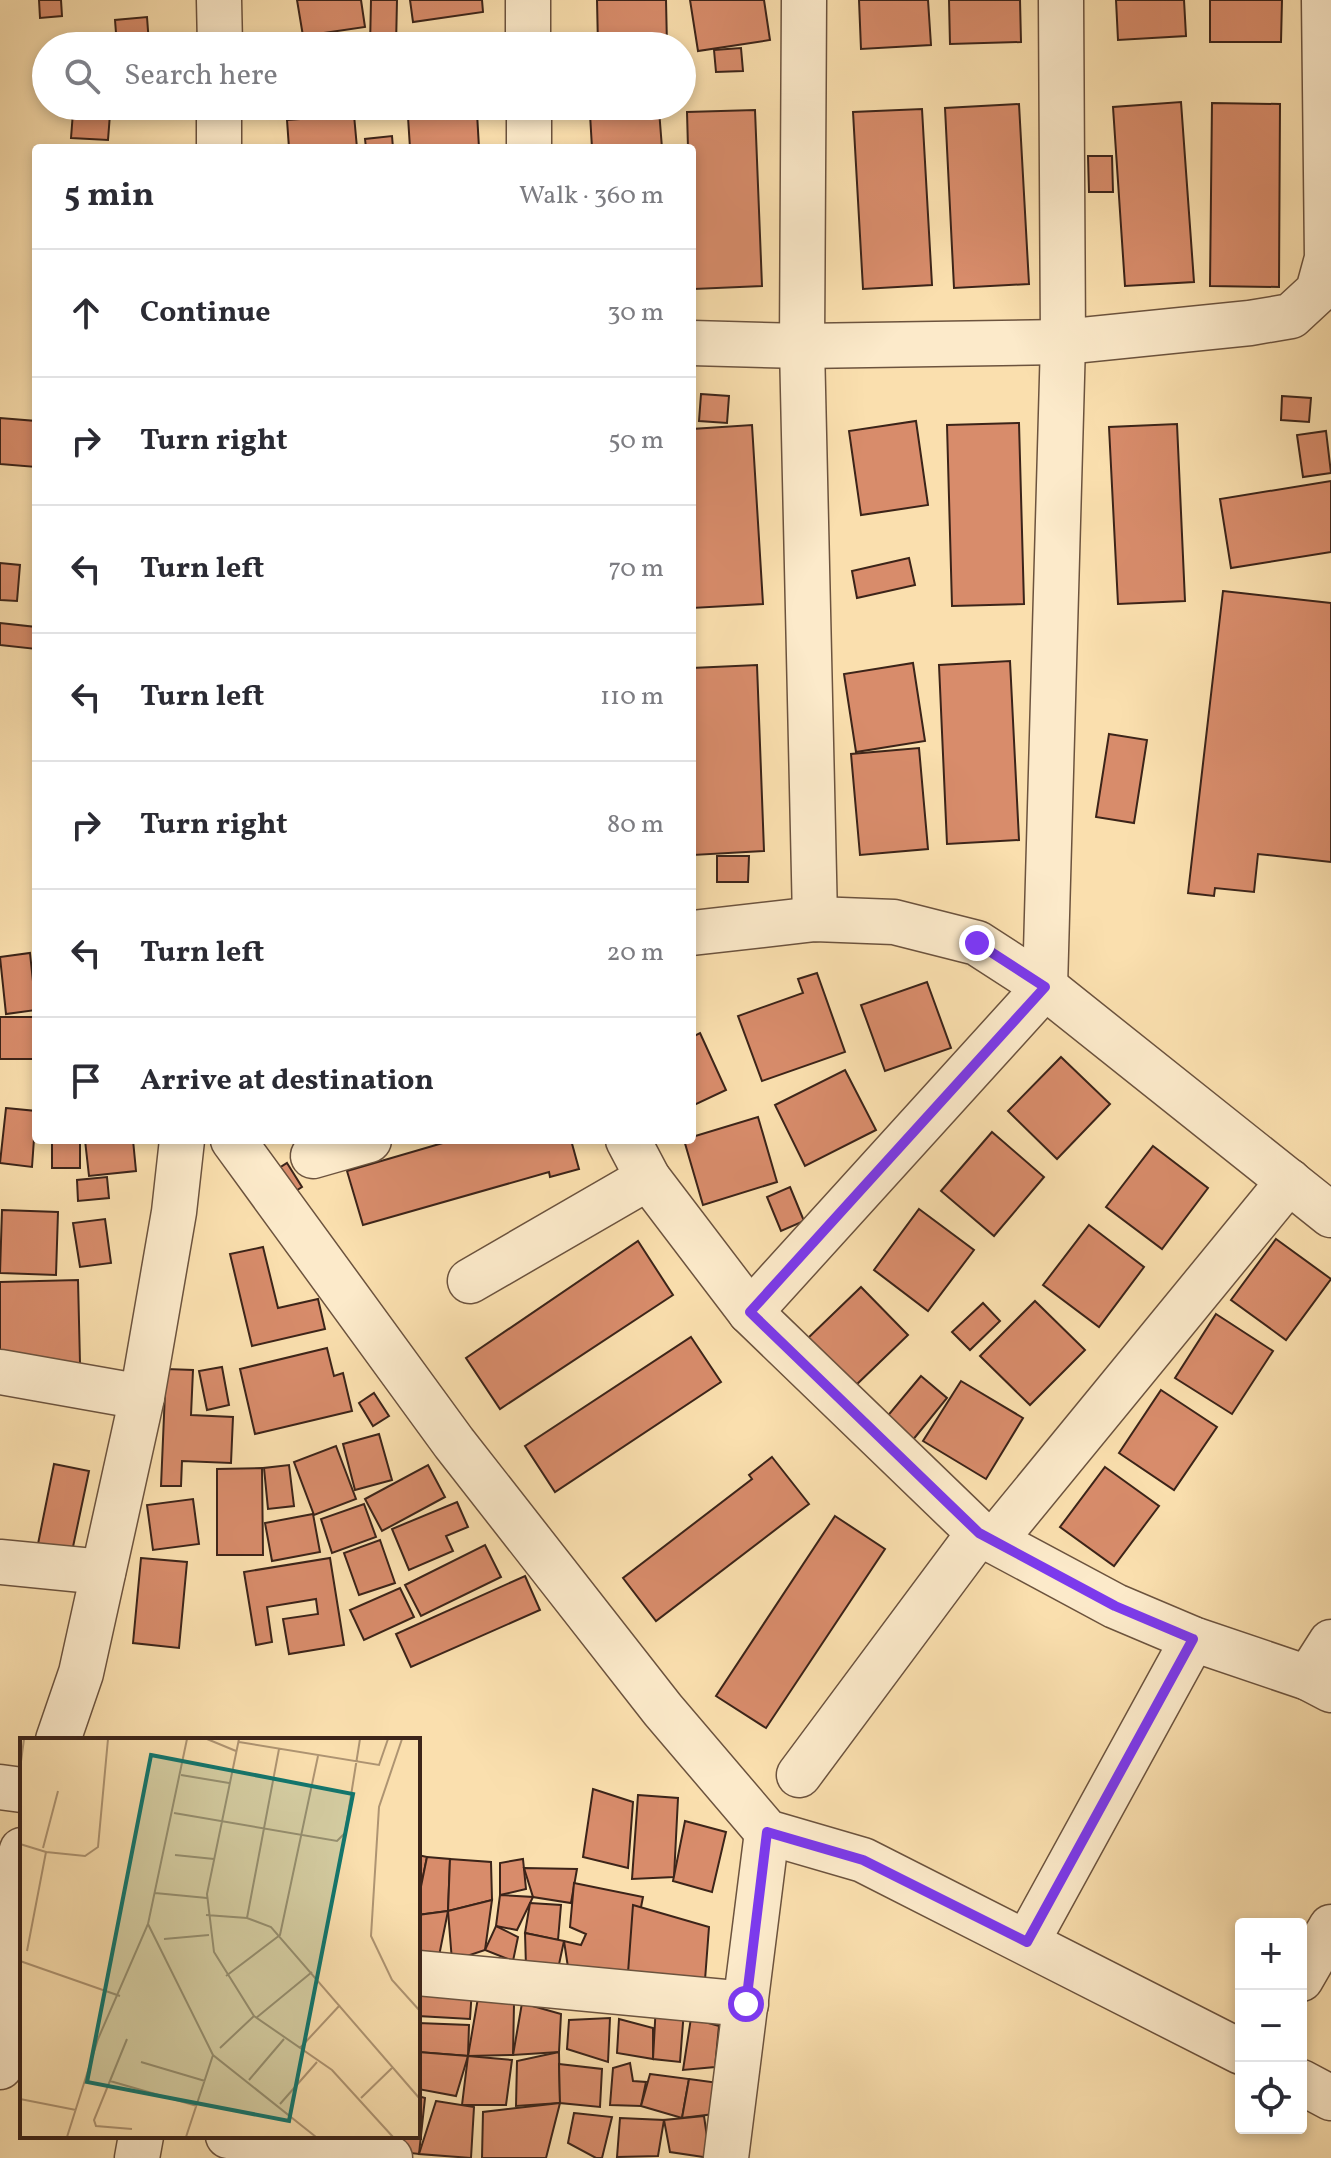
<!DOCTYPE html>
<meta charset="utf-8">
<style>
body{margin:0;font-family:Vollkorn,serif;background:#f7f7f7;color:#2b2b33}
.controls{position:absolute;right:24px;bottom:24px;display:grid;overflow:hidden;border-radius:8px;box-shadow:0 4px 12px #0003}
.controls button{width:72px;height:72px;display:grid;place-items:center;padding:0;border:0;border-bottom:2px solid #e1e1e2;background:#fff;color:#2b2b33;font:40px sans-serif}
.stop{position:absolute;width:24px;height:24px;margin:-18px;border:6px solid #7c3aed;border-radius:50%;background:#fff}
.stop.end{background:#7c3aed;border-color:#fff;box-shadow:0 2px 8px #0008}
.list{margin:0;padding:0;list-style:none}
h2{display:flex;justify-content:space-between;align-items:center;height:104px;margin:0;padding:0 32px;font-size:34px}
h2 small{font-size:26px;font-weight:400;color:#7c7c81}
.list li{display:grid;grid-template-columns:52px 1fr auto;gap:24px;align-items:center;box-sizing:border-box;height:128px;padding:0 32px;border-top:2px solid #e1e1e2}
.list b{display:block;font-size:30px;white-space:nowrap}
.list em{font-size:26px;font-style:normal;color:#7c7c81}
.icon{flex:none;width:44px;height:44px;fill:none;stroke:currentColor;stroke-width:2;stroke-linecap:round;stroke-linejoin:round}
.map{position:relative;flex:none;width:1331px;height:2158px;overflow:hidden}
.search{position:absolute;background:#fff;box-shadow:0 4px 12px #0003;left:32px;top:32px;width:664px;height:88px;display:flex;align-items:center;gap:20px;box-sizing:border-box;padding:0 28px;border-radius:44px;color:#7c7c81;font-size:30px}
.panel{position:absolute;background:#fff;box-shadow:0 4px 12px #0003;left:32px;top:144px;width:664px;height:1000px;border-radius:8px}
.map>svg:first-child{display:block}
</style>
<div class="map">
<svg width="1331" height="2158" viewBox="0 0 1331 2158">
<rect width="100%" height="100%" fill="#fadfae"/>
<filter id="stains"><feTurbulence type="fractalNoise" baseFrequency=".0025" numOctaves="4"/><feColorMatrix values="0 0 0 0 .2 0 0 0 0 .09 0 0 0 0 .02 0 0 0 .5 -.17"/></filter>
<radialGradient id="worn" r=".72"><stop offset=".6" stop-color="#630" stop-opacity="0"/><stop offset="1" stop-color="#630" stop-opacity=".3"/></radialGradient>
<g fill="#d88c6b" stroke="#3c2419" stroke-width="2">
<polygon points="39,0 61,0 62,16 40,18"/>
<polygon points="297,0 361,0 365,27 303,36"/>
<polygon points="371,0 397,0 396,46 370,46"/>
<polygon points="410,0 482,0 483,12 413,22"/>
<polygon points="597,0 666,0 667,46 598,46"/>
<polygon points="690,0 764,0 770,40 698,51"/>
<polygon points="859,0 928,0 931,45 861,49"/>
<polygon points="949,0 1020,0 1021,42 950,44"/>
<polygon points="1116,0 1184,0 1186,36 1118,40"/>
<polygon points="1210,0 1282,0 1281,42 1210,42"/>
<polygon points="147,17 149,44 117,46 115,20"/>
<polygon points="741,48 743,71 716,72 714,50"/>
<polygon points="1181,102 1194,282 1125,286 1113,107"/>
<polygon points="1212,103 1280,104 1279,287 1210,286"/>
<polygon points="1019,104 1029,284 954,288 945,108"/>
<polygon points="120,106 148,106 149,115 121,117"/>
<polygon points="922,109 932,285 863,289 853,112"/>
<polygon points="659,110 662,148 592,148 590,114"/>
<polygon points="755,110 762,286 694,289 692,148 688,148 687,112"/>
<polygon points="73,112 110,114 108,140 71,138"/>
<polygon points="477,113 479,148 410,148 408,117"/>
<polygon points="354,115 357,148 289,148 287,120"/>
<polygon points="392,136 393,148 366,148 365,139"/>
<polygon points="1088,156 1112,156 1113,192 1089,192"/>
<polygon points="701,394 729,396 727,423 699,421"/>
<polygon points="1282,396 1311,398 1309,422 1281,420"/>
<polygon points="0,418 36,421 36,467 0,464"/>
<polygon points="916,421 928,505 861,515 849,431"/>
<polygon points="1019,423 1024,604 952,606 947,425"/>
<polygon points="1177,424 1185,601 1118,604 1109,427"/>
<polygon points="752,425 763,604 692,608 692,429"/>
<polygon points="1326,431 1331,473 1303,477 1297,435"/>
<polygon points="1331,481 1331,552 1231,568 1220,499"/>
<polygon points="909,558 915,585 857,598 852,571"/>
<polygon points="0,563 20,565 17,601 0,600"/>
<polygon points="1223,591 1331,603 1331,862 1258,854 1254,892 1215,888 1214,896 1188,893"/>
<polygon points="0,623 36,627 36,649 0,645"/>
<polygon points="1010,661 1019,840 947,844 939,665"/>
<polygon points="913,663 925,741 856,752 844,674"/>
<polygon points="757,665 764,851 693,855 692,668"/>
<polygon points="1109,734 1147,740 1134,823 1096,817"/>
<polygon points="919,748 928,849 860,855 851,754"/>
<polygon points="717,856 749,856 748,882 717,882"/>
<polygon points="30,953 36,1010 6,1014 0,957"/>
<polygon points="817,973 845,1052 762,1081 738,1016 803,993 798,979"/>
<polygon points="927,982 951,1048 885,1071 861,1005"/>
<rect x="0" y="1017" width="36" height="42"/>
<polygon points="700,1033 726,1090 692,1106 692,1037"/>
<polygon points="1061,1057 1110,1104 1057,1159 1008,1111"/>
<polygon points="845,1070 876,1130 805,1166 775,1105"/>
<polygon points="6,1108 36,1111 32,1167 0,1163"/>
<polygon points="758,1117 777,1182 703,1205 684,1140 692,1140 692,1137"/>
<polygon points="992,1132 1044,1177 994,1236 941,1191"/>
<rect x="52" y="1140" width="28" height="28"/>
<polygon points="85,1140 133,1140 136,1171 89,1176"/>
<polygon points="453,1140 571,1140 579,1169 550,1177 549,1172 363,1225 347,1171"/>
<polygon points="1153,1146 1208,1188 1162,1249 1106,1207"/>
<polygon points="287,1163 302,1187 283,1199 268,1175"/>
<polygon points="107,1177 109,1198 78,1201 77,1180"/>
<polygon points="790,1187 804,1221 781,1231 767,1197"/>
<polygon points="919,1209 974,1250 928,1311 874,1270"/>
<polygon points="2,1210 58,1212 56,1275 0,1273"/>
<polygon points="105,1219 111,1263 80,1267 73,1223"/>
<polygon points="1089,1225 1144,1267 1099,1327 1043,1285"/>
<polygon points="1276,1239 1331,1279 1286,1340 1231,1300"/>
<polygon points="638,1241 673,1295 500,1409 466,1358"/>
<polygon points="263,1247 278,1308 318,1299 325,1329 252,1346 230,1254"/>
<polygon points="78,1280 80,1363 0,1365 0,1282"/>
<polygon points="861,1287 908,1335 854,1387 807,1339"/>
<polygon points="1035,1301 1085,1350 1030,1405 980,1356"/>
<polygon points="983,1303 1000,1321 970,1350 952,1332"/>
<polygon points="1216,1314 1273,1351 1232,1414 1175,1378"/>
<polygon points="691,1337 721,1382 555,1492 525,1446"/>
<polygon points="327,1348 334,1376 343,1373 352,1411 255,1434 240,1369"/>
<polygon points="222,1367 229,1405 207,1410 199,1371"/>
<polygon points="166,1369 193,1370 191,1415 233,1417 231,1463 182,1461 181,1486 161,1486"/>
<polygon points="921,1376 947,1398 912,1441 885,1419"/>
<polygon points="961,1381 1023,1418 986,1479 923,1441"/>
<polygon points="1161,1390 1217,1427 1174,1490 1119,1453"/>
<polygon points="374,1393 389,1416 373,1426 359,1403"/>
<polygon points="379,1434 392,1480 355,1490 343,1444"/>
<polygon points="336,1446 356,1499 314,1515 294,1462"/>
<polygon points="772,1457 809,1504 656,1621 623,1578 752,1479 749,1475"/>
<polygon points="54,1464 89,1471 70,1561 36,1554"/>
<polygon points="289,1465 294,1506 268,1509 264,1468"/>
<polygon points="428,1465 445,1497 382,1531 365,1499"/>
<polygon points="1105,1467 1159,1506 1114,1566 1060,1527"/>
<polygon points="262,1468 263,1555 217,1555 217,1469"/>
<polygon points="193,1499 199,1544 153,1550 147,1505"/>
<polygon points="457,1502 468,1527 446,1536 453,1551 409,1570 392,1529"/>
<polygon points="364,1504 376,1537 332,1553 321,1519"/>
<polygon points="313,1514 320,1552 272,1561 265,1523"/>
<polygon points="835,1516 885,1549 766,1728 716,1696"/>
<polygon points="380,1540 395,1583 359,1595 344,1553"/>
<polygon points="485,1545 501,1577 421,1616 405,1585"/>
<polygon points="141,1558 187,1562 179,1648 133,1643"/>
<polygon points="330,1558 344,1645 289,1654 283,1619 318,1614 316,1599 267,1607 272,1642 256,1645 244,1572"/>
<polygon points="525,1576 540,1610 411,1667 396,1634"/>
<polygon points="400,1588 414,1617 364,1640 350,1610"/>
<polygon points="593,1789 633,1802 628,1868 583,1857"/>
<polygon points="638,1795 678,1798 674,1877 632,1879"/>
<polygon points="685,1821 726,1832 712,1892 673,1881"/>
<polygon points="418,1855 427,1857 418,1901"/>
<polygon points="427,1857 450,1859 448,1911 418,1915 418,1901"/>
<polygon points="450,1859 491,1862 492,1900 448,1911"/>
<polygon points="523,1859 526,1889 500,1895 500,1863"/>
<polygon points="524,1868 577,1869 571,1903 533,1897"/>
<polygon points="574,1883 643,1897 628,1973 569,1974 564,1941 581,1945 586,1934 570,1927"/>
<polygon points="500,1895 533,1897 517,1930 496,1926"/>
<polygon points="492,1900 485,1950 452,1961 448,1911"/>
<polygon points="530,1903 561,1905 558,1940 525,1933"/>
<polygon points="633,1905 709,1927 705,1980 628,1973"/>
<polygon points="448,1911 438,1961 418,1959 418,1915"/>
<polygon points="496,1926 518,1937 513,1961 485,1950"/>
<polygon points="525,1933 564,1941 558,1969 526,1967"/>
<polygon points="418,1983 472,1989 470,2019 418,2016"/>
<polygon points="479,1992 514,2004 513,2055 468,2056"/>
<polygon points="522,2003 561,2014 559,2052 513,2055"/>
<polygon points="656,2004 684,2010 680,2062 653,2059"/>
<polygon points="610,2018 608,2062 567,2049 569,2020"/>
<polygon points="691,2018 719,2026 715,2067 683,2070"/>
<polygon points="619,2019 653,2028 653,2059 617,2053"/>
<polygon points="418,2023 469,2025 468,2056 418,2052"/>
<polygon points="418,2052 468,2056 456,2096 418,2089"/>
<polygon points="559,2052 560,2103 516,2106 517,2061"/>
<polygon points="468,2056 512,2060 506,2105 462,2105"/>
<polygon points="630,2063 633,2081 646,2082 641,2106 610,2105 613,2068"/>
<polygon points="559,2064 602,2069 600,2107 560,2103"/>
<polygon points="650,2074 689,2079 682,2118 641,2106"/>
<polygon points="689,2079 719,2083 714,2114 682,2118"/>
<polygon points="418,2096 425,2098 419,2154 384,2150 386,2136 418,2136"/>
<polygon points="436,2101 474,2107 471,2158 419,2154"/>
<polygon points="560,2103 546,2158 482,2158 483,2112"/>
<polygon points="574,2113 612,2117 602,2158 596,2158 568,2143"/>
<polygon points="704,2116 710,2158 670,2152 664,2120"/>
<polygon points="620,2118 664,2120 658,2156 617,2157"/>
</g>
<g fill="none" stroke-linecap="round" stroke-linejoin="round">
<defs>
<g id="minor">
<polyline points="219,0 220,46"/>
<polyline points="528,0 528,46"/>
<polyline points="804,0 802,346 815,919"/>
<polyline points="529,106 529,148"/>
<polyline points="219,148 219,106"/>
<polyline points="692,343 802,346 1063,342 1250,323 1291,316 1318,291 1327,258 1324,0"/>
<polyline points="692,933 815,919 894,922 977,943 1045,987 1331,1215"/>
<polyline points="233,1140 454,1443 663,1710 767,1832 863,1860 1241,2052"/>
<polyline points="628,1140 648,1178 750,1312 979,1533 1115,1606 1193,1639 1308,1678 1331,1690"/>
<polyline points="313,1156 369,1140"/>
<polyline points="470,1281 648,1178"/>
<polyline points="750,1312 1045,987 1063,342 1061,0"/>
<polyline points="0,1372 142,1397"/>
<polyline points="994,1541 1289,1181"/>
<polyline points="0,1562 103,1572"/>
<polyline points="1308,1678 1331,1642"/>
<polyline points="58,1740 81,1673 142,1397 174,1212 182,1140"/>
<polyline points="799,1775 979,1533"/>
<polyline points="0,1787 22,1790"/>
<polyline points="1027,1942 1193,1639"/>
<polyline points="418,1973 746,2004"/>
<polyline points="1301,1979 1331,1927"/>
<polyline points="0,2067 12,1948 16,1868 22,1850"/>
<polyline points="1301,2082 1331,2098"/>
<polyline points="228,2136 390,2158"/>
<polyline points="137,2158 141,2136"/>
<polyline points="726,2158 767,1832"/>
</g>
</defs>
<use href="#minor" stroke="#6c533e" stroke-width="47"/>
<use href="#minor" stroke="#fceaca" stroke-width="44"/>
</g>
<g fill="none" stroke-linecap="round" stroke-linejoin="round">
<polyline stroke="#7c3aed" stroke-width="10" points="746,2004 767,1832 863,1860 1027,1942 1193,1639 1115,1606 979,1533 750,1312 1045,987 977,943"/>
</g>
<g transform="translate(20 1738)">
<rect width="400" height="400" fill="#fadfae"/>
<path fill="none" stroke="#ae9472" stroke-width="2" d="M187,1L216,13M219,1L187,156L194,214L234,278L312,332L373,399M382,1L359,69L351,198L372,242L400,273M219,4L359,27L368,1M0,31L4,1M161,37L209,45M154,75L317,103L325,95L340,1M0,106L26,114L7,213M23,110L38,53M26,114L65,118L78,109L88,1M155,117L194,121M135,155L187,160M186,177L227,180L251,189L400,361M227,180L259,11M128,186L193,317L296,399M144,201L189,197M0,223L100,258M206,238L260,197L298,18M236,280L292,234M107,301L74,382L76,388L112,391M200,310L234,278M280,310L320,267M121,324L185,343M229,342L264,301M90,343L177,368M341,360L373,329M0,361L56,372M260,366L297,324M47,399L78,301L128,186L167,1M166,399L193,317"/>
<path fill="#0f766e" fill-opacity="0.15" stroke="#0f766e" stroke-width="4" d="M131,17L333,56L269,383L67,344Z"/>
<rect width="400" height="400" fill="none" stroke="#3c2419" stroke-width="4"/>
</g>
<rect width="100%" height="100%" filter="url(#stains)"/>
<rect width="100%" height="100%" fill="url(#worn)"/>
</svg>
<div class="controls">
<button>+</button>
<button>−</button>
<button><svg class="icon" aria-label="locate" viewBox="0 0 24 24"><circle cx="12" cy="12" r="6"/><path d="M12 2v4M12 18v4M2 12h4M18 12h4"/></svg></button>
</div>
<div class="stop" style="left:746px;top:2004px"></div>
<div class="stop end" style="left:977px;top:943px"></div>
<div class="search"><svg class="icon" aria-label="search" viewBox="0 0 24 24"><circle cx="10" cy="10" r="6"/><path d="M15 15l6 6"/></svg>Search here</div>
<section class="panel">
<h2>5 min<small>Walk · 360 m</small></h2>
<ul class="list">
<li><svg class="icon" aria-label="ahead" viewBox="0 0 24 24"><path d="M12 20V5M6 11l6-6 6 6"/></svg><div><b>Continue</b></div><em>30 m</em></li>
<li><svg class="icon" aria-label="right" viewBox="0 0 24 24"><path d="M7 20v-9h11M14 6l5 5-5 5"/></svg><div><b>Turn right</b></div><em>50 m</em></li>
<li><svg class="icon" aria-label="left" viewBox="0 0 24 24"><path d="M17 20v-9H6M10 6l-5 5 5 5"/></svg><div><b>Turn left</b></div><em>70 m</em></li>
<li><svg class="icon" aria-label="left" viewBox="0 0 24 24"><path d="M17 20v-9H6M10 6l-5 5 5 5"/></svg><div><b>Turn left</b></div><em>110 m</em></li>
<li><svg class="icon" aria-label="right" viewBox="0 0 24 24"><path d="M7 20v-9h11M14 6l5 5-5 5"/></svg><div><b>Turn right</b></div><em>80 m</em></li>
<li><svg class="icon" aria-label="left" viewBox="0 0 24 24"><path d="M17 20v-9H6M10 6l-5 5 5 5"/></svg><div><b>Turn left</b></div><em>20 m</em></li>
<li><svg class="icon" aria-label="arrive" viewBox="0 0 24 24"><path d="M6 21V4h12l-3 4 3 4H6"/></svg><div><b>Arrive at destination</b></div></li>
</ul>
</section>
</div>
